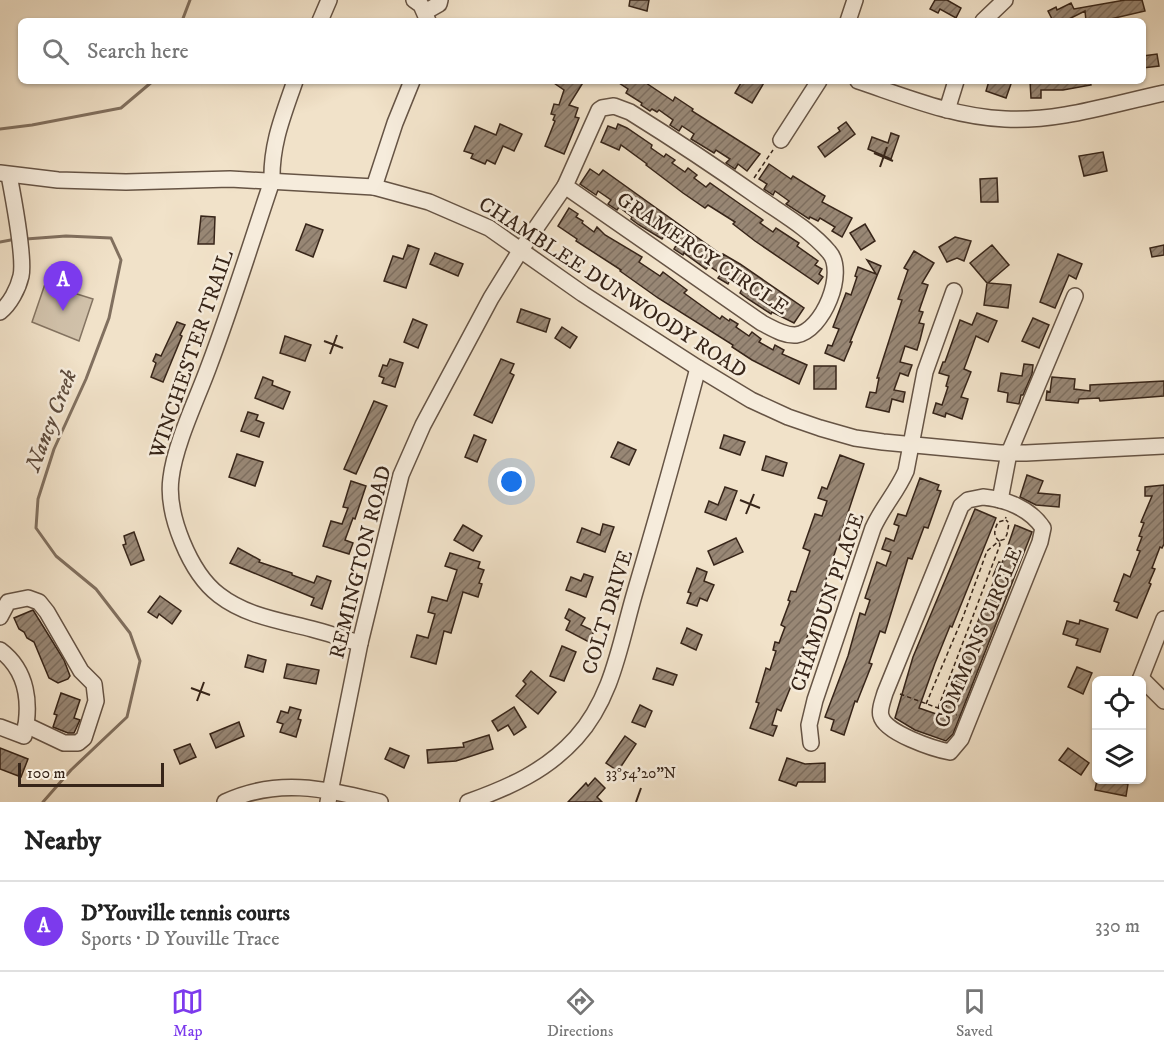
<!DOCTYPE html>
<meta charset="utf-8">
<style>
body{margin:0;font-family:"IM FELL DW Pica",serif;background:#f6f6f6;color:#222}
.controls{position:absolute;right:18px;bottom:18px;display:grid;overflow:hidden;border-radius:9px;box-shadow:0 2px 4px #0004}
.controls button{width:54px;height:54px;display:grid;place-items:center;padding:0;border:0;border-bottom:2px solid #e0e0e0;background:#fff;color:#222;font:30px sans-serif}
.scale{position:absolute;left:18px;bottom:15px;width:146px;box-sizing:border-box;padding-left:6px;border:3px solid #372519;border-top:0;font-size:16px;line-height:21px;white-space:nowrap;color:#372519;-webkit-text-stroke:4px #f6ecdc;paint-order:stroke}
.you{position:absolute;left:512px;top:482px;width:21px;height:21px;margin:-15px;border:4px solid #fff;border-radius:50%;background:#1a73e8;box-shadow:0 0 0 9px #1a73e833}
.badge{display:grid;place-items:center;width:39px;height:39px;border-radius:50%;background:#7c3aed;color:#fff;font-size:20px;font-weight:700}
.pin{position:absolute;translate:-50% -50px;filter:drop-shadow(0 2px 3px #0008)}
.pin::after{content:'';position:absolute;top:32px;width:21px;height:18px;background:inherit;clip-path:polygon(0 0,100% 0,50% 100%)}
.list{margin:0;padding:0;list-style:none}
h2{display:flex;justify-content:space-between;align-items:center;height:78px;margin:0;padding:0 24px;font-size:26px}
h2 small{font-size:20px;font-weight:400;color:#767676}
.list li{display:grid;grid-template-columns:39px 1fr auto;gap:18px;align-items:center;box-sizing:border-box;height:90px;padding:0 24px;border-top:2px solid #e0e0e0}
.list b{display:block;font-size:22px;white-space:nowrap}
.list p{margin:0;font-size:20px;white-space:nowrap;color:#767676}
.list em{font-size:20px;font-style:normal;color:#767676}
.icon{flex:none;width:33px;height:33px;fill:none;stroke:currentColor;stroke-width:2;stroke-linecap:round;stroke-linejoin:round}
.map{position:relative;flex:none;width:1164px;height:802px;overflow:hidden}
.search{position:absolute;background:#fff;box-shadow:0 2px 4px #0004;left:18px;right:18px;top:18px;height:66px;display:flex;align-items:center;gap:15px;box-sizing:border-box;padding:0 21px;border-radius:9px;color:#767676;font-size:22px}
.sheet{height:168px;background:#fff}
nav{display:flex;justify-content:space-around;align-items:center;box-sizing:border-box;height:84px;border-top:2px solid #e0e0e0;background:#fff;font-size:16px;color:#767676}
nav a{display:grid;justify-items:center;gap:3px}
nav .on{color:#7c3aed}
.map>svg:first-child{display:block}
</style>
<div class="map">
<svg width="1164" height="802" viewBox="0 0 1164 802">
<defs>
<pattern id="building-hatch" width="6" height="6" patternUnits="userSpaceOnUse" patternTransform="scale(1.5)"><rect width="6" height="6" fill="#988775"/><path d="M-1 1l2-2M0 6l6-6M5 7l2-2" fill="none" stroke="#7d6e5f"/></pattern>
</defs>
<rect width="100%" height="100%" fill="#f1e2c9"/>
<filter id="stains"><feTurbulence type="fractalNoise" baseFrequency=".00333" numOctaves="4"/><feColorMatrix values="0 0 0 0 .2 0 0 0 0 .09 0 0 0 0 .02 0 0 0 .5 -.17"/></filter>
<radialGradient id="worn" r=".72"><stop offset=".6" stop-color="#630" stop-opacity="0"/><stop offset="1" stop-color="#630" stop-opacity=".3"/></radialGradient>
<polygon fill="#d1c2ab" stroke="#847462" stroke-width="1.5" points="45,284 93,299 79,341 32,322"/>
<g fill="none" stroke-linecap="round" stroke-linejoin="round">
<g stroke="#81705f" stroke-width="3">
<polyline points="182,21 190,0"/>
<polyline points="0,129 32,125 121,108 153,81"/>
<polyline points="26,239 66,236 111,238 121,260 109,318 86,379 54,449 38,499 36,528 56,556 96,589 130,633 140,661 127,717 71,770 43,802"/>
<polyline points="0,242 16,239"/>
</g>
</g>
<g fill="url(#building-hatch)" stroke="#372519" stroke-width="1.5">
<polygon points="630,0 649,0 647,11 629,6"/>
<polygon points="935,0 947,0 961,8 956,18 940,9 938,13 930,9"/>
<polygon points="1125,0 1142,0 1145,11 1102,21 1086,21 1085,11 1065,21 1053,21 1048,11 1056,7 1057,10 1071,3 1074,9"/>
<polygon points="1157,54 1159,66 1143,68 1143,56"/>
<polygon points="551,81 584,81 569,105 578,108 575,117 579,118 564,154 545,146 555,121 553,120 555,115 551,114 554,104 559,105 564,90"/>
<polygon points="616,81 643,81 673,101 675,97 693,109 692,111 760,154 747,171 738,164 735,169 726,163 730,159 716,150 714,153 691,139 694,134 682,126 679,131 670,125 673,120 659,110 657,112 652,109 650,111 641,105 642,103 626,93 628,89"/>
<polygon points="742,81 765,81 752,103 735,93"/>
<polygon points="989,81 1012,81 1006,98 986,91"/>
<polygon points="1030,81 1090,81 1091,85 1063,90 1041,90 1041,98 1031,98"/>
<polygon points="846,122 855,134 825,157 818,147 840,131 838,128"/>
<polygon points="500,124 522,134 514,151 503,146 495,164 487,160 485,164 471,158 473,154 464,151 475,126 496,135"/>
<polygon points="618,124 627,128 652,145 651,148 664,157 666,154 675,160 672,163 685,172 688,168 697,175 694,178 706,187 710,183 740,204 763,220 760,223 773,232 776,228 799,243 797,246 818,261 815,265 822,269 819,274 823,277 818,284 755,241 733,224 735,222 708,205 705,208 683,193 646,165 647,164 621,145 619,150 601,142 608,126 616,129"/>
<polygon points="891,133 899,136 891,159 868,149 872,137 888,143"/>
<polygon points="1103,152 1107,171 1084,176 1079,156"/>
<polygon points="769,164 791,179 793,176 825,196 822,202 852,218 842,237 832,231 835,227 820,218 818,221 810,217 809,219 786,204 789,201 775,191 773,195 764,189 767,184 759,179"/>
<polygon points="590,169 599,175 603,170 722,255 723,254 740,264 804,308 794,323 772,312 771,314 748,299 740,293 742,289 730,280 728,284 718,278 721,274 709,266 706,269 684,253 683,255 674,249 677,244 664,236 662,239 639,225 631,219 632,217 619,207 617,210 608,204 611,200 598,191 596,195 580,184"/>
<polygon points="997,178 998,202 981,202 980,179"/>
<polygon points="569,208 578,214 576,217 583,221 582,223 594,232 597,227 605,235 642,257 639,262 660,276 663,272 687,290 684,293 720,319 722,316 729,321 730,319 738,324 736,327 749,336 752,332 761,339 759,342 773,350 775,345 784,350 782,354 807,365 799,384 752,360 732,347 733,345 658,298 620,271 621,270 576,241 577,239 558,226"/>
<polygon points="201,216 215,217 214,244 198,244"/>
<polygon points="306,224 323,230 313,257 296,250"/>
<polygon points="865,224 875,241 861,250 850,233"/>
<polygon points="955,237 971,241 964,261 957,258 947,262 939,247"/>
<polygon points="408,245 419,249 406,288 384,281 393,256 403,259"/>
<polygon points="992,245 1009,265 988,283 1011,285 1008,308 984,305 987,283 970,263"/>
<polygon points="1164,245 1164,255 1152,257 1150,248"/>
<polygon points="914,251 934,263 922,283 928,285 919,311 923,312 919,323 924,324 920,340 917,350 905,346 900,362 912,365 908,376 900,373 894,390 905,392 903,402 892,399 889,412 866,407 870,392 876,393 879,378 877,378 902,300 898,299 908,270 904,268"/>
<polygon points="435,253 463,264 458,276 430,264"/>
<polygon points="1058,254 1082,264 1076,279 1069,275 1055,308 1040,302"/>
<polygon points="867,260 881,266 850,342 852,342 844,361 825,353 828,345 832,346 839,329 833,327 846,293 851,295 857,277 855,276 858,267 876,274"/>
<polygon points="521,309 550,319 546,332 517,322"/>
<polygon points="977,313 997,321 988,342 976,336 964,369 971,372 961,397 968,399 962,419 946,413 945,417 933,413 936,403 942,405 948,387 946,386 949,376 939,373 943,362 945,362 960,320 972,325"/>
<polygon points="1033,318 1049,325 1039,348 1022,341"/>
<polygon points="413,319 427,325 418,348 404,342"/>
<polygon points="177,322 185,325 180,335 182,336 163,382 151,377 156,363 153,361 156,354 161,356"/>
<polygon points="562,327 577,337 570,348 555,338"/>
<polygon points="285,336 311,345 305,361 280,353"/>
<polygon points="390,359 403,363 395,387 382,383 384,378 379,376 383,365 387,366"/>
<polygon points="501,359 514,364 510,373 514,375 492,423 474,415"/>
<polygon points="1024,364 1033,365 1032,374 1023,395 1021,395 1019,404 1007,402 1008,393 998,391 1001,373 1022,376"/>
<rect x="814" y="366" width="22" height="23"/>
<polygon points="263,377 273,381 272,385 290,392 283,409 255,398"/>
<polygon points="1052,377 1075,379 1074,389 1090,391 1090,385 1164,381 1164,396 1100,401 1099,398 1079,399 1078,403 1046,400 1047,391 1050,392"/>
<polygon points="374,401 387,406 356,474 344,469"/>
<polygon points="248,412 258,415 256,420 264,423 259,437 241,431"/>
<polygon points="474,435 486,440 477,462 465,457"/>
<polygon points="724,435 745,442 740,455 720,448"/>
<polygon points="618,442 636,450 629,465 611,457"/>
<polygon points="237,454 263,462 255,486 229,477"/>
<polygon points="840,455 864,464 791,686 781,711 777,709 772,725 777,726 773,736 750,728 759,703 756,702 766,668 770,670 776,651 773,650 775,642 779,643 785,627 781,625 790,601 788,600 791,591 796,592 810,551 803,548 815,514 822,516 827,501 818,498 822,487 827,489"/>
<polygon points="766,456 787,463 783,476 762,470"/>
<polygon points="1027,475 1043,481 1038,493 1060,495 1059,507 1036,505 1020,497"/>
<polygon points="920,478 939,485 937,490 941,491 928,528 924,527 912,559 908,558 885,633 880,631 869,663 872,664 857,702 855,701 844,735 831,730 834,720 825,717 848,656 860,613 865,615 870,600 865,598 877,562 886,566 891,552 882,549 886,538 894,541 899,526 894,524 898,514 906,516"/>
<polygon points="351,481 366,486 355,519 353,518 345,540 353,543 349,554 323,546 331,521 342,524 348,508 343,507"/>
<polygon points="1164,485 1164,544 1162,548 1160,547 1152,568 1155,569 1149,583 1151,584 1137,618 1116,610 1119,603 1114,601 1124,574 1130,577 1140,551 1137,550 1142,537 1139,536 1144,523 1141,522 1152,496 1145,496 1145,487"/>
<polygon points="725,487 737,491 726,520 705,512 709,501 718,505"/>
<polygon points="975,509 996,518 952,627 950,626 935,663 919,708 942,716 975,634 973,634 995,578 993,576 999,562 1002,563 1015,525 1032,532 953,734 946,741 915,730 895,718 913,657"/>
<polygon points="603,524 614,527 605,552 577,542 582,528 600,535"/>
<polygon points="463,525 482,536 473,551 454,540"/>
<polygon points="134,532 144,560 131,565 123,545 126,544 124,536"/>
<polygon points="736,538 743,552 714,565 708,551"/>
<polygon points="238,548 260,560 259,562 292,573 292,575 314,583 317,576 331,581 322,609 311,605 314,598 230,563"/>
<polygon points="450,553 480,562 478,568 484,570 479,583 482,584 478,597 463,592 451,633 444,631 436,664 411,657 417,635 428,638 435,614 428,612 432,597 447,601 457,570 445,566"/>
<polygon points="697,568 707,572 704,581 714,585 707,601 700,598 697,606 687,603 691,593 688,592"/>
<polygon points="584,574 593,577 586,597 566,590 571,577 581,581"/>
<polygon points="160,596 181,611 172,624 159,614 157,618 148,612"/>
<polygon points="569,609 585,618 581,625 594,631 589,642 566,630 570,621 565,618"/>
<polygon points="33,610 64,660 70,676 68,679 58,683 49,678 34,642 27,638 24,632 19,629 14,618"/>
<polygon points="1080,620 1108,629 1100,652 1076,645 1078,639 1063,634 1067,621 1079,624"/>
<polygon points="687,628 702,635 696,650 681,643"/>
<polygon points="562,646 576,652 564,681 550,676"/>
<polygon points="248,655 266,660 263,672 245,667"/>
<polygon points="287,664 319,670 316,684 284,678"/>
<polygon points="1077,667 1092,673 1083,694 1068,687"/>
<polygon points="657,668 677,675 673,685 653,679"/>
<polygon points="531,671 556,692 538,714 516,696 526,684 523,681"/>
<polygon points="61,693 80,700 74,718 80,720 74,733 68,733 53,727 57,715 54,714"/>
<polygon points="640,705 652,711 645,727 632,722"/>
<polygon points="290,707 301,710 298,719 301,720 296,737 280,732 283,724 277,722 281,711 288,713"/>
<polygon points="514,707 526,727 514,735 508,725 498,731 492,721"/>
<polygon points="239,722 244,736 216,748 210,734"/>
<polygon points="489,735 493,749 456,761 428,763 427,750 464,747 463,743"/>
<polygon points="625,736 636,744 618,771 606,763"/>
<polygon points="190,744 196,757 180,764 174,750"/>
<polygon points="0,748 28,759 21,777 0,769"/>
<polygon points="390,748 409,756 404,768 385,759"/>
<polygon points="1068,748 1089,763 1081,775 1059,760"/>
<polygon points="787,758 805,764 825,763 825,782 798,782 796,786 779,780"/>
<polygon points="595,778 605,788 597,797 602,802 568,802 586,783 588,786"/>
<polygon points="1097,780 1115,780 1115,782 1128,784 1126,796 1095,790"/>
</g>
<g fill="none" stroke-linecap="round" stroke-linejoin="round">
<defs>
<g id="minor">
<polyline points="414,0 421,5 428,21"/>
<polyline points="425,12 439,4 440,0"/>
<polyline points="320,21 329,0"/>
<polyline points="848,21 855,0"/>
<polyline points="983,21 1005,0"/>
<path d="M295,81C283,116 271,144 272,181C251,243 232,305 209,366C197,399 175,444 171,478C166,514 190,573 219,595C246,616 281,621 312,629C328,633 344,639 360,643"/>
<path d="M858,81C906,97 954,117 1005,119C1058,122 1112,104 1164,93"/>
<path d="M614,106L630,112C675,140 720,170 764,201C786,216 811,231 829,252C847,272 823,331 796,335C784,336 772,328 762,323L565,186L599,110L602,108Z"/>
<polyline points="947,110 956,81"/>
<polyline points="781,140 819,81"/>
<polyline points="0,173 58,180 126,182 230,179 374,187 429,202 489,228 583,294 698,368 751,400 788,417 820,428 855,438 883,442 1000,453 1026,453 1164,446"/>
<polyline points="374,187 395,123 412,81"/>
<path d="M0,312C10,304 18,289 21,276C25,258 13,196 9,175"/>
<path d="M983,497C1005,499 1030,508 1043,528L1040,542L961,739L950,752C934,749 885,733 881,716C879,710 883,700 885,693L961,506L968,500Z"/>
<polyline points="1000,500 1009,453 1075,296"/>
<polyline points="0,617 8,602 28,598 39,602 47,612 81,671 94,684 96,701 84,738 78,743 64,743 26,725"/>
<path d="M0,650C28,671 31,704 24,736L0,727"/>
<polyline points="1141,678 1164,701"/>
<polyline points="1140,680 1164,619"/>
<path d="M811,743L809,725L815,700L873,528C883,506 897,492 906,471L925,372L954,291"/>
<path d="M225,802C279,777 325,789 380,802"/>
<polyline points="328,802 360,643 401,475 423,425 491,298 520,251 565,186"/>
<path d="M468,802C510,787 546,771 576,738C613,697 620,643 635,592C657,518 678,443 698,368"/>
</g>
</defs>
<use href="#minor" stroke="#665445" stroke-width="18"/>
<g stroke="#372519" stroke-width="1.5" stroke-dasharray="4.5 3" stroke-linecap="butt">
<polyline points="754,178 773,150"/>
<polyline points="900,694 957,715"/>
<path d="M926,704L963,617L987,551L999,541C992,535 995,529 998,522L1005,520L1006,517"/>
<polyline points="938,708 1000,545 999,541 1005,539 1007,534 1009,523 1006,520"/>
</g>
<use href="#minor" stroke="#f6ecdc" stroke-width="15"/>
</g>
<path fill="none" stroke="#372519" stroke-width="2" d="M874,153L893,161M880,167L887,147M324,341L343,348M330,354L337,335M740,500L760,508M746,514L754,494M191,688L210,695M197,701L204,682M636,802L641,788"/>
<g text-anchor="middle" stroke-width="5" stroke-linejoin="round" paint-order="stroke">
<g font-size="21" fill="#372519" stroke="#f6ecdc">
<text transform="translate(703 253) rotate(34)" y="7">GRAMERCY CIRCLE</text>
<text transform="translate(613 287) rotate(33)" y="7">CHAMBLEE DUNWOODY ROAD</text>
<text transform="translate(191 354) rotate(-71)" y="7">WINCHESTER TRAIL</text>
<text transform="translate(360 562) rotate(-76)" y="7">REMINGTON ROAD</text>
<text transform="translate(827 602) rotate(-71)" y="7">CHAMDUN PLACE</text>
<text transform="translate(607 612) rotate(-73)" y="7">COLT DRIVE</text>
<text transform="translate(978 637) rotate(-67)" y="7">COMMONS CIRCLE</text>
</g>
<g font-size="22" font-style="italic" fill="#5c4a3c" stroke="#f6ecdc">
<text transform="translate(50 420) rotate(-69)" y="8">Nancy Creek</text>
</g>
</g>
<g font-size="15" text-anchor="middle" fill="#372519" stroke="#f6ecdc" stroke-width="5" stroke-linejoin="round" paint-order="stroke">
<text x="641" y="778">33°54'20"N</text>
</g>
<rect width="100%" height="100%" filter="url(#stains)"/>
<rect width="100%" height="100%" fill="url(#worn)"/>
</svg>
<div class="controls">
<button><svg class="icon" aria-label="locate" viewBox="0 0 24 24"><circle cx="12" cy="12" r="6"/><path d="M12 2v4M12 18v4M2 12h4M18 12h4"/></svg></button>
<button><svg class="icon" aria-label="layers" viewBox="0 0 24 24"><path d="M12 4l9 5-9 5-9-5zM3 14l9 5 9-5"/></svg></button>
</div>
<div class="scale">100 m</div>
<div class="you"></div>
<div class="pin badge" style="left:63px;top:311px">A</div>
<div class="search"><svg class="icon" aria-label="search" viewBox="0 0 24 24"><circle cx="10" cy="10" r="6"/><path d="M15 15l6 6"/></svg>Search here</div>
</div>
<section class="sheet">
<h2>Nearby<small></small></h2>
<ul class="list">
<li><span class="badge">A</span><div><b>D'Youville tennis courts</b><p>Sports · D Youville Trace</p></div><em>330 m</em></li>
</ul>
</section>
<nav>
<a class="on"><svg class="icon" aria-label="map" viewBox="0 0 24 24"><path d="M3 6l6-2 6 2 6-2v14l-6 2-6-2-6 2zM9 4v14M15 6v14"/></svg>Map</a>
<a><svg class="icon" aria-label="directions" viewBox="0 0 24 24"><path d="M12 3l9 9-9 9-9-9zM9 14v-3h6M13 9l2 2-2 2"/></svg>Directions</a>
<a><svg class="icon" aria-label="saved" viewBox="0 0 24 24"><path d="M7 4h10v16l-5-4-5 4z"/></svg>Saved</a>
</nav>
